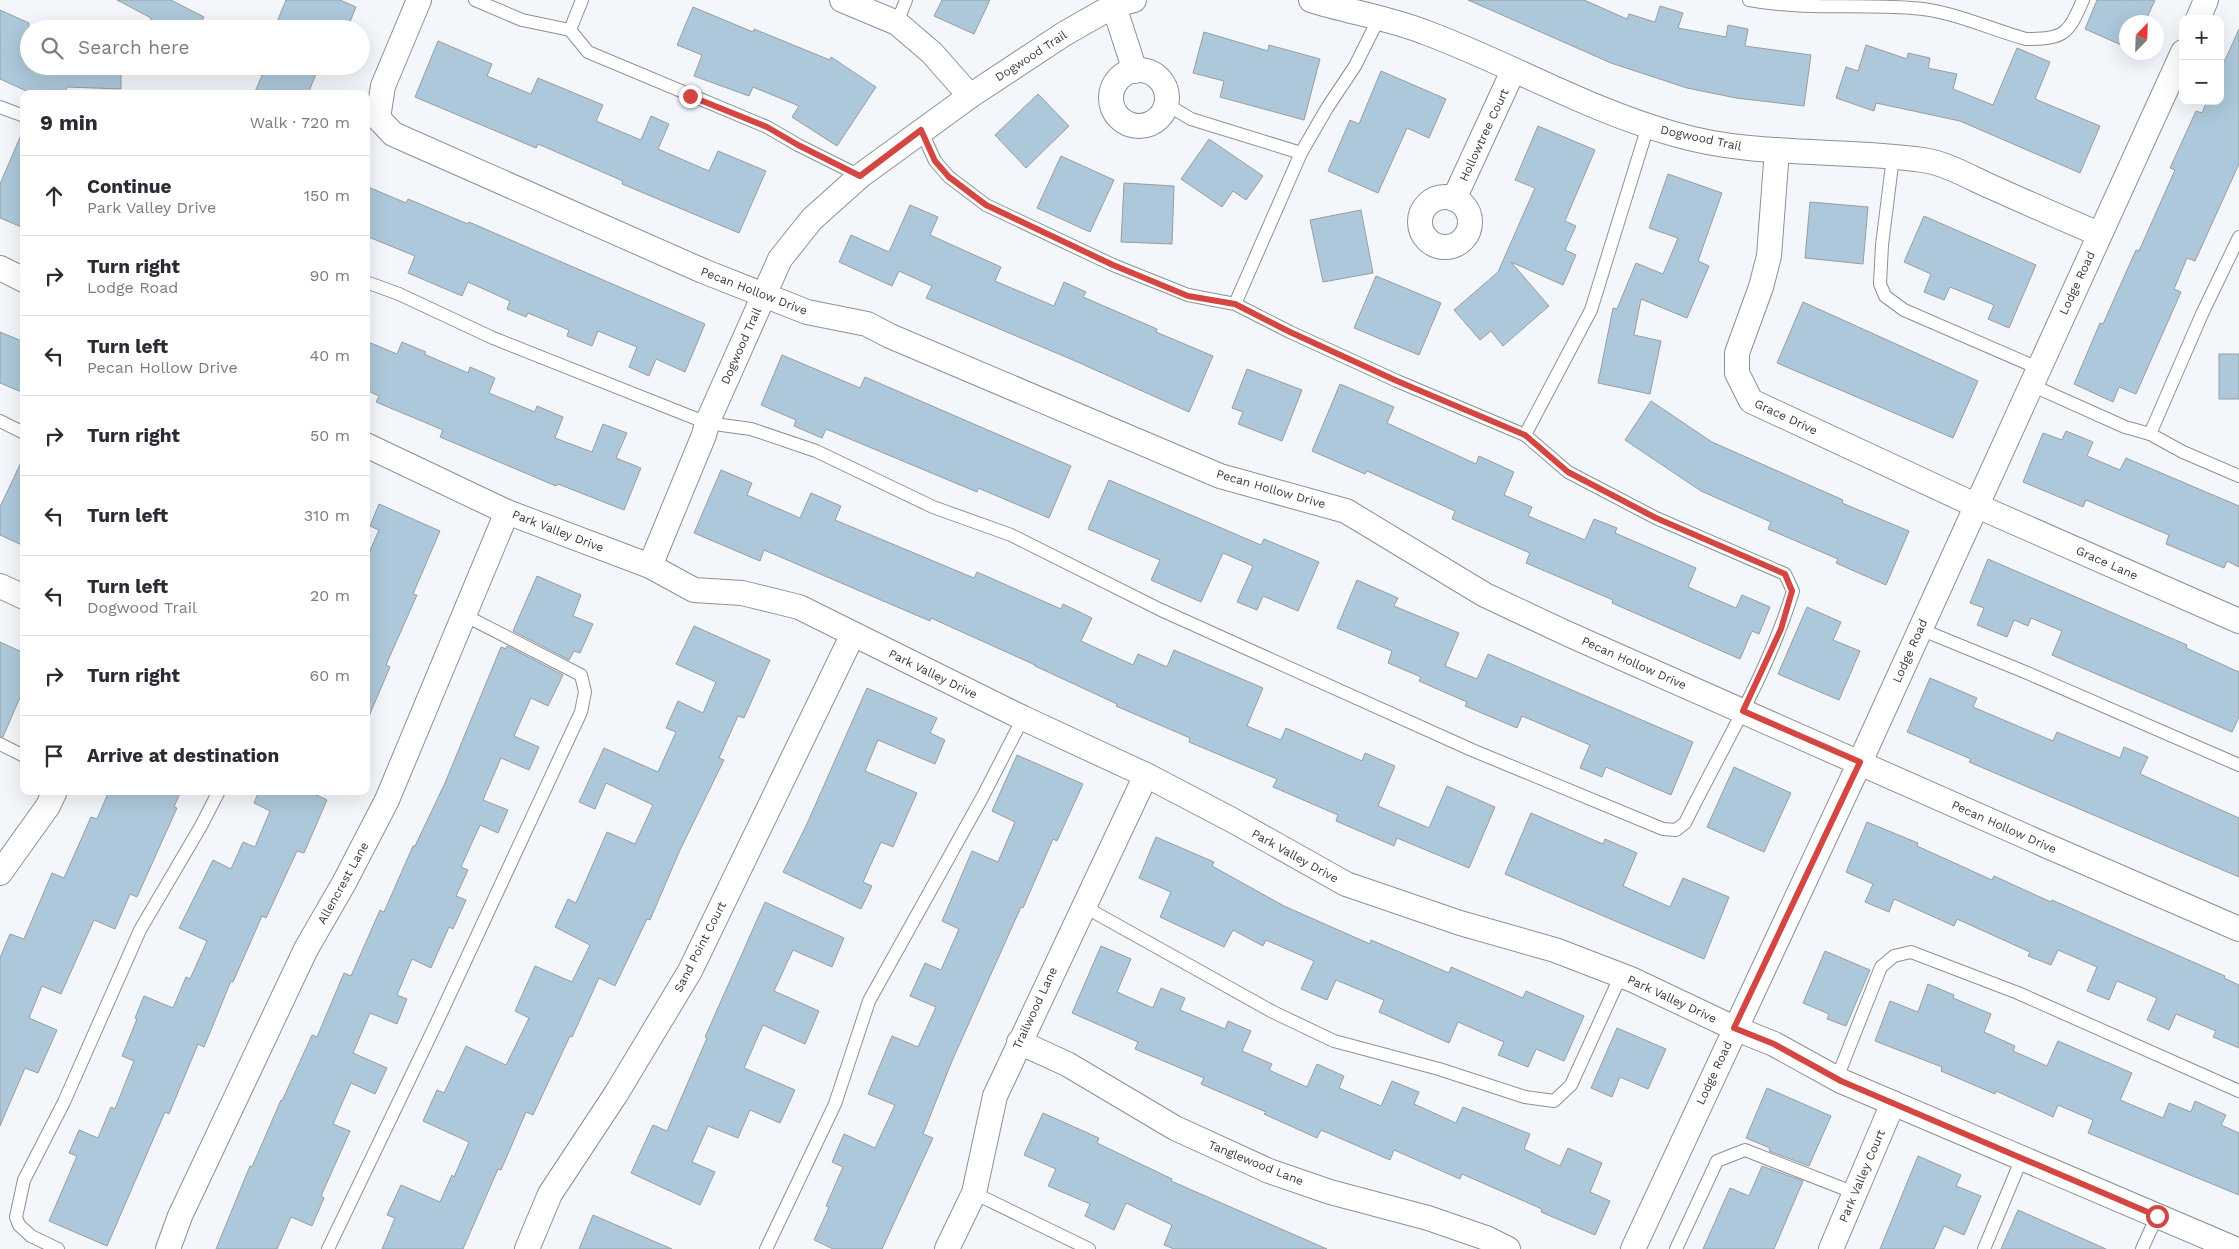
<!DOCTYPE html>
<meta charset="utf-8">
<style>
body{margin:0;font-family:"Work Sans",sans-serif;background:#f7f7f7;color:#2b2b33}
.controls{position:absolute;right:15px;top:15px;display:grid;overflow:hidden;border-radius:10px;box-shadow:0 5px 20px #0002}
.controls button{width:45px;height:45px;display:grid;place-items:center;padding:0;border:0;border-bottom:1px solid #e1e1e2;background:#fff;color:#2b2b33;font:25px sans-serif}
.compass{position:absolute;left:2119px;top:15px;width:45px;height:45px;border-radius:50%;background:#fff;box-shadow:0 5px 20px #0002;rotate:23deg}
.stop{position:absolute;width:15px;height:15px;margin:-11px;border:4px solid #d44641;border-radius:50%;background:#fff}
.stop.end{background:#d44641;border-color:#fff;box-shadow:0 1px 5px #0008}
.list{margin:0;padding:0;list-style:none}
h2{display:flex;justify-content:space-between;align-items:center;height:65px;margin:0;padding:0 20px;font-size:21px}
h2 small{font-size:16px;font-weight:400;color:#7c7c81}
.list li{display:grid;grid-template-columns:32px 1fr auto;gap:15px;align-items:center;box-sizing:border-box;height:80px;padding:0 20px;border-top:1px solid #e1e1e2}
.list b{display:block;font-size:19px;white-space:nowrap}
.list p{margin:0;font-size:16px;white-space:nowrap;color:#7c7c81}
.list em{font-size:16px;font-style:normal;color:#7c7c81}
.icon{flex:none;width:28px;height:28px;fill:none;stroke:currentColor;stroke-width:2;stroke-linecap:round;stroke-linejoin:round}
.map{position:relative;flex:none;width:2239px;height:1249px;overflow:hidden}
.search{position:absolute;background:#fff;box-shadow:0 5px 20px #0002;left:20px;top:20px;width:350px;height:55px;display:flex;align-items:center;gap:12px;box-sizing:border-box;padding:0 18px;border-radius:28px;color:#7c7c81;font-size:19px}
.panel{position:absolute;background:#fff;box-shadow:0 5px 20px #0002;left:20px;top:90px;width:350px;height:705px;border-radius:10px}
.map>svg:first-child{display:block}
</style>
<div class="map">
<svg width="2239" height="1249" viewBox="0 0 2239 1249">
<rect width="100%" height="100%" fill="#f3f7fb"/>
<g fill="#adc8db" stroke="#999da0">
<polygon points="117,0 171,0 204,17 198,29 146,29 151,18"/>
<polygon points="286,0 340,0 356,7 347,29 274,29"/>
<polygon points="942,0 990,0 974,34 934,16"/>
<polygon points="1468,0 1584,0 1627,19 1629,14 1655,22 1660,6 1683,13 1678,28 1726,37 1728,25 1748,29 1745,46 1811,55 1804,106 1736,98 1687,88 1611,63"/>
<polygon points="2097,0 2155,0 2145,22 2126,22 2126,47 2085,29"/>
<polygon points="693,7 753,32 754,29 830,60 831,57 876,87 837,146 792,117 799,106 753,87 749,96 694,76 702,55 677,45"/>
<polygon points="0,10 29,23 29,66 121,66 121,89 67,87 64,94 33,94 0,79"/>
<polygon points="2239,29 2239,164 2195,261 2187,258 2174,289 2181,292 2136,394 2119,387 2113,402 2074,384 2100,323 2103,324 2136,250 2139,251 2175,170 2170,168 2196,111 2202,113 2207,101 2220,101 2220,71"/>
<polygon points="1204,32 1268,51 1269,45 1320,59 1304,120 1220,97 1224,81 1193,73"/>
<polygon points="438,41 492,64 487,76 531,94 538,78 603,105 596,121 641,140 651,116 669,124 658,149 709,171 718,151 766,171 739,233 622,184 623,181 538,144 536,148 415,97"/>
<polygon points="1866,45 1907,59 1908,53 1930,58 1928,68 1957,74 1953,89 1993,105 2017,48 2050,62 2035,99 2100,126 2080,173 1960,121 1876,103 1874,111 1836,98 1846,67 1858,71"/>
<polygon points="266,66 319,66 308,94 254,94"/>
<polygon points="1381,71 1446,99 1429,138 1407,128 1378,193 1328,171 1350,120 1359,124"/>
<polygon points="1038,94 1069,126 1026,168 995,135"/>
<polygon points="1538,126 1595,150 1565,221 1576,226 1565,250 1576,255 1563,285 1511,262 1549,306 1503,346 1491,331 1480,340 1454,310 1498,272 1535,188 1515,180"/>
<polygon points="24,128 24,228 0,218 0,184"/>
<polygon points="1209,139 1263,176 1246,200 1233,191 1222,207 1181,179"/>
<polygon points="1061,156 1114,180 1090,232 1037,208"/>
<polygon points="1668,174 1722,193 1698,261 1709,266 1687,318 1641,299 1634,335 1661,341 1650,394 1598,383 1613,308 1617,309 1636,263 1663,274 1678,238 1649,228"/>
<polygon points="1124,183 1174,186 1172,244 1121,242"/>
<polygon points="366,186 406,203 408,199 468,224 469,222 705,324 685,372 656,359 649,376 629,367 637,347 598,331 592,346 567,336 569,330 528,313 526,317 507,309 510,301 468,282 462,296 408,273 415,256 366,236"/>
<polygon points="1810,202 1868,207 1863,264 1805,258"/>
<polygon points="910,205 938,217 930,235 1001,267 995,281 1054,306 1064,282 1086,292 1083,297 1157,329 1156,332 1213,356 1189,412 1073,360 926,298 932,286 899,271 892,286 839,262 851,235 889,252"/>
<polygon points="1361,210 1373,273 1323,282 1310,220"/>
<polygon points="1924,216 2036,265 2009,328 1988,319 1994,305 1950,287 1944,300 1924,292 1931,274 1904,262"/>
<polygon points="1376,276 1441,303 1419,355 1354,328"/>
<polygon points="1803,302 1978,381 1953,438 1777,363"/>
<polygon points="0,332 24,342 24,393 0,383"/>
<polygon points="366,341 397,354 402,342 426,352 424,354 468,373 470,367 495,378 489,393 535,412 537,406 563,417 555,438 592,452 603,424 627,433 616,458 641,468 624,510 558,484 556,486 440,437 443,430 376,402 379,396 366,390"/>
<rect x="2219" y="354" width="20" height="45"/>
<polygon points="782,355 860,388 865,377 1071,466 1049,518 978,488 977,492 826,429 822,438 794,426 796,420 761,405"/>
<polygon points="1247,369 1302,390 1282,441 1238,424 1243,412 1232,408"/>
<polygon points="1340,384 1394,407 1387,423 1476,464 1479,456 1514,472 1504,495 1532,507 1528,516 1585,540 1594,519 1617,528 1615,533 1696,568 1688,587 1736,608 1742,595 1770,607 1759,634 1752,631 1740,659 1612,603 1613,600 1526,563 1530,553 1452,519 1455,511 1367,471 1365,474 1312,451"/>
<polygon points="1651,401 1712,442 1843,500 1842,503 1909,531 1886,585 1836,563 1838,559 1768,529 1771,522 1701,491 1625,440"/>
<polygon points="2066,431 2093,442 2087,456 2120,470 2126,458 2239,506 2239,567 2227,561 2224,568 2166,544 2169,535 2086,500 2083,507 2023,482 2043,433 2062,440"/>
<polygon points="24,456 24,546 0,535 0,507"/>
<polygon points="721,470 752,483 747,495 800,518 811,493 841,506 835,520 974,578 977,572 1061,609 1063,604 1092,618 1081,641 1133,665 1138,654 1167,667 1174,650 1263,688 1247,726 1281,740 1286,728 1362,761 1365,753 1395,766 1378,806 1429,828 1447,786 1495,807 1469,868 1397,838 1394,846 1336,821 1338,815 1273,787 1277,779 1189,742 1190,738 1116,706 1117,704 1035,666 1035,665 931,618 930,621 764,550 760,561 694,533"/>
<polygon points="1109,480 1261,545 1264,539 1319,562 1298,611 1263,596 1257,610 1237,602 1253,566 1223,553 1201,602 1151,580 1160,560 1088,529"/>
<polygon points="379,504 440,531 413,594 417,595 386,665 390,667 366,723 366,560 379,530 370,526"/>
<polygon points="1988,559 2187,645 2186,648 2239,672 2239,717 2232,732 2052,655 2062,631 2031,618 2028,626 2014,620 2007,637 1977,625 1984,608 1970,603"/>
<polygon points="537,576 581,595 573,616 593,624 580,653 574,651 569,660 513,631"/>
<polygon points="1357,580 1398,598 1394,606 1459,633 1445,666 1477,679 1488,654 1693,742 1671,795 1606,767 1602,777 1580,768 1590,745 1522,716 1517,728 1465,706 1467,702 1419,681 1421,677 1388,663 1392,651 1337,628"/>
<polygon points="1807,607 1841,622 1833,640 1860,651 1839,700 1778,674"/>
<polygon points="694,626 770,660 744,718 738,716 719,758 724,760 680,850 650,920 647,919 615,986 599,978 572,1037 570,1036 533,1115 526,1112 501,1170 498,1169 463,1249 382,1249 395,1218 387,1215 401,1185 440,1202 452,1175 454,1177 469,1142 423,1121 437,1090 444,1093 466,1046 506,1065 529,1018 515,1011 535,966 572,982 590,945 555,927 568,899 576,903 607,832 635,844 653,805 606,783 595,809 579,802 604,748 658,772 676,732 666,728 678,701 703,713 716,682 676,664"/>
<polygon points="0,642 24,653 24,688 3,737 0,736"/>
<polygon points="507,646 563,675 548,706 531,698 514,736 539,747 529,770 501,758 483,800 508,810 498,833 480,825 461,867 468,870 456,896 466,900 453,929 449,927 431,968 412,959 397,995 407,999 397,1024 370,1013 353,1053 387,1068 375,1094 351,1083 333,1124 350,1131 321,1196 324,1198 312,1226 291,1217 277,1249 216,1249 250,1166 252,1167 281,1100 282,1101 312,1035 317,1037 344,973 351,976 380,910 384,912 413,846 415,846 445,783 501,647 506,649"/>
<polygon points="1930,678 1977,698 1973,707 2053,741 2057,732 2120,758 2124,747 2148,757 2140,774 2239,818 2239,877 1969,762 1971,759 1907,732"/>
<polygon points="867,688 937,718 930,733 945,740 935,764 878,740 865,771 917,793 893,847 881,842 863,882 872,886 861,909 783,872 806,826"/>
<polygon points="1017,755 1083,784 1057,841 1053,839 1023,908 1021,907 952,1061 923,1134 933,1138 882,1249 833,1249 814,1240 829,1207 826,1206 843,1167 832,1162 844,1134 875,1148 895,1105 868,1094 892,1036 918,1047 936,1007 910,996 925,963 941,970 959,929 942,921 972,851 998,862 1015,822 992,811"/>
<polygon points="1734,767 1791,793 1764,852 1707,827"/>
<polygon points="109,791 181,791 174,807 177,808 137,897 130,894 115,929 94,920 61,994 42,986 29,1018 57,1030 38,1073 25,1068 0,1126 0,958 10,934 24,939 52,873 64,878 91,817 97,819"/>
<polygon points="259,791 308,791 327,800 304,853 297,851 266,918 262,916 233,982 231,981 204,1047 198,1044 169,1114 165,1112 107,1246 49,1221 77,1156 69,1153 79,1130 98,1138 111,1107 115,1109 134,1061 122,1056 137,1019 135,1018 144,996 173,1008 186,977 190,979 207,941 179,928 213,860 231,869 243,842 255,847 270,811 254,803"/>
<polygon points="1531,813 1603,844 1605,839 1637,853 1623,886 1670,907 1683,878 1729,897 1704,959 1505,874"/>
<polygon points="1867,822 1918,843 1917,846 1992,880 1994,876 2051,902 2052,900 2225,976 2224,978 2239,985 2239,1048 2213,1037 2216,1031 2176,1014 2169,1030 2147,1020 2157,998 2117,981 2109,1000 2087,991 2097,967 2058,950 2051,965 2028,956 2030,952 1957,919 1954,926 1894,899 1889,912 1865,902 1873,884 1846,872"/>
<polygon points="1156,837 1214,862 1212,866 1284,906 1370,944 1371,940 1449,973 1451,967 1523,998 1526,991 1584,1016 1564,1061 1536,1049 1528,1067 1498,1055 1504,1042 1458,1022 1449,1043 1379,1012 1384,1000 1336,980 1327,1000 1301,989 1314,961 1266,940 1263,946 1233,930 1224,947 1160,917 1171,892 1139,878"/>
<polygon points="765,902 844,938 832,967 793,950 774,991 819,1011 805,1044 763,1025 744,1068 795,1090 780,1123 750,1110 738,1138 708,1126 692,1162 715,1172 700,1205 631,1173 653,1125 667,1131 707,1038 705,1037"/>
<polygon points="1101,946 1131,959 1117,992 1153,1008 1161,988 1185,998 1180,1010 1225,1029 1228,1021 1251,1031 1242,1051 1272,1064 1269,1070 1307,1087 1317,1064 1344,1076 1339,1088 1381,1106 1392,1081 1419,1092 1414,1104 1456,1123 1463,1107 1530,1134 1524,1149 1560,1166 1568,1148 1602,1163 1590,1192 1610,1201 1595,1235 1541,1212 1542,1209 1462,1174 1460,1179 1394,1150 1390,1160 1321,1130 1317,1138 1264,1114 1266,1112 1201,1084 1204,1078 1135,1049 1138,1042 1072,1013"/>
<polygon points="1825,951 1870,970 1846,1026 1827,1019 1829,1014 1803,1003"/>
<polygon points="1928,984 1954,995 1953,998 1991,1014 1984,1032 2015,1046 2013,1051 2047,1066 2058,1041 2132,1073 2120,1100 2163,1118 2169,1103 2191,1112 2195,1101 2226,1115 2221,1125 2239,1133 2239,1195 2088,1133 2093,1120 2058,1105 2053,1117 1996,1091 1995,1094 1941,1071 1942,1067 1875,1041 1890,1001 1918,1012"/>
<polygon points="1617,1028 1666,1049 1648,1089 1620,1077 1612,1097 1591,1088"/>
<polygon points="1767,1088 1831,1116 1809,1166 1769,1151 1770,1148 1746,1138"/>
<polygon points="1043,1113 1099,1138 1097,1143 1172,1179 1171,1181 1327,1249 1174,1249 1164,1245 1172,1225 1126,1203 1114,1230 1085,1216 1090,1204 1048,1186 1056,1169 1024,1155"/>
<polygon points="1918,1156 1961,1175 1956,1186 1981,1196 1964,1235 1944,1226 1934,1249 1880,1249"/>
<polygon points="1762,1166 1803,1181 1774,1249 1703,1249 1730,1188 1749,1196"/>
<polygon points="2018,1210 2106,1249 2001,1249"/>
<polygon points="593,1215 672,1249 579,1249"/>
</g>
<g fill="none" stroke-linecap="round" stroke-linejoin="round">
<defs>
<g id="service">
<polyline points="475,0 522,20 570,30 588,52 767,127 798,145 860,176"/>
<path d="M1749,0C1803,10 1858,4 1912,8C1951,10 1989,29 2026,39C2065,39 2068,34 2083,0"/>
<polyline points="897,23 906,0"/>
<polyline points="570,30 582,0"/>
<polyline points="1166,104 1191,119 1301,153"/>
<polyline points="0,107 24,116"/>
<polyline points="921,130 935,161 949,177 986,205 1113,265 1188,295 1235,304 1290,332 1397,381 1525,435 1591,310 1648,126"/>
<polyline points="1893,157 1882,245 1880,284 1885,296 1904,310 2038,368"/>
<polyline points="2239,237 2202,314 2150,434 2183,452 2239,476"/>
<path d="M366,282L399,294L493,338L707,423L751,429L816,451L933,507L1011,535L1161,610L1472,750L1663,829L1676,830L1685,823C1723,746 1768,673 1793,591L1785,574L1656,518L1568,472L1525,435"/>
<polyline points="1235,304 1301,153 1327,108 1355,66 1379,18"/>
<polyline points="2031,385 2125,427 2150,434"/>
<polyline points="0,421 24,433"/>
<polyline points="1920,629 2025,672 2239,765"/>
<polyline points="0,744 24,756"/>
<polyline points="1083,906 1273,1012 1334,1041 1439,1069 1525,1097 1554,1101 1571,1085 1621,975"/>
<polyline points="1837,1078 1881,967 1894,956 1911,952 2018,993 2239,1091"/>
<polyline points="974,1193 1089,1249"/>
<polyline points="58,1249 31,1236 19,1225 16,1217 24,1180 64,1102 140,930 201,826 219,791"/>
<polyline points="328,1249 436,1024 581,712 585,692 581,675 464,615"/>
<polyline points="766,1249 835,1104 869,1001 983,796 1023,718"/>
<polyline points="1676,1249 1717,1161 1745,1150 1855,1193"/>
<polyline points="1984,1249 2022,1158"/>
<polyline points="2142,1249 2157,1216"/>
</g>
<g id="minor">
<polyline points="419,0 383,86 378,118 393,134 703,271 807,312 867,324 890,336 1220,476 1346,511 1485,595 1568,634 2045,845 2239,929"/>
<polyline points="842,0 897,23 932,53 970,96"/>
<polyline points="1112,0 1135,71"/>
<path d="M1311,0C1349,12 1389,18 1427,33C1510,64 1588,110 1674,134C1755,158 1840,148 1923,160C1944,163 1966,175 1985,184C2023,201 2061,218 2099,234"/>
<polyline points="2198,19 2206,0"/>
<circle cx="1139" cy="98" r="28"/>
<polyline points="1777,150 1769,256 1761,287 1737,353 1737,373 1751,401 1975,505 2239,621"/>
<circle cx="1445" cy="222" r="25"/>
<polyline points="1454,199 1513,71"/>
<polyline points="0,268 24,280"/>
<polyline points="366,445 507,512 650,566 694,590 742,593 799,607 1023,718 1146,775 1232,820 1346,884 1460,923 1555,950 1633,980 1734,1028 1774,1044 1841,1081 2235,1249"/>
<polyline points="650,566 704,435 707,423 780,259 812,219 860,176 970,96 1064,34 1113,6 1134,0"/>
<polyline points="0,586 24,597"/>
<polyline points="0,873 48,806 55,791"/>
<polyline points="1019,1042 1067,1064 1175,1128 1269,1171 1330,1192 1428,1218 1486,1238 1508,1249"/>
<polyline points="168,1249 180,1216 306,949 344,883 387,800 507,512"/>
<polyline points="527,1249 550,1194 616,1094 690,971 853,634"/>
<polyline points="947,1249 974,1193 995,1096 1146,775"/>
<polyline points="1633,1249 1860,762 2183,52"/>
<polyline points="1831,1249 1893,1103"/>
</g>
</defs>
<use href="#service" stroke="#8d9194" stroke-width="14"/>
<use href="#minor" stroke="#8d9194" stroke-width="26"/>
<use href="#service" stroke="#fff" stroke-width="12"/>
<use href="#minor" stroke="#fff" stroke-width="24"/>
</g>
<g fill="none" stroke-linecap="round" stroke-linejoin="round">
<polyline stroke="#d44641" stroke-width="6" points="690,96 767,127 798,145 860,176 921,130 935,161 949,177 986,205 1113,265 1188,296 1235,304 1290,332 1397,381 1525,435 1568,472 1656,518 1785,574 1792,591 1781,629 1743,711 1860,762 1734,1028 1774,1044 1841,1081 2157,1216"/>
</g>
<g text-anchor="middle" stroke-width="4" stroke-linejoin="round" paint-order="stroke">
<g font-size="12" fill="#383a3b" stroke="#fff">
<text transform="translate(1031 56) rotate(-33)" y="4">Dogwood Trail</text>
<text transform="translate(1484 135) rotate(-65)" y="4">Hollowtree Court</text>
<text transform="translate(1701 138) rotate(12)" y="4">Dogwood Trail</text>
<text transform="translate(2077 283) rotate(-65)" y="4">Lodge Road</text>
<text transform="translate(754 291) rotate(21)" y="4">Pecan Hollow Drive</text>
<text transform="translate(741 346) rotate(-66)" y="4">Dogwood Trail</text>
<text transform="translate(1786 417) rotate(25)" y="4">Grace Drive</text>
<text transform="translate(1271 489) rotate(16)" y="4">Pecan Hollow Drive</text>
<text transform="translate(558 531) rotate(21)" y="4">Park Valley Drive</text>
<text transform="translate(2107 563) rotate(24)" y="4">Grace Lane</text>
<text transform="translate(1910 651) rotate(-66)" y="4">Lodge Road</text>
<text transform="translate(1634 663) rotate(24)" y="4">Pecan Hollow Drive</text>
<text transform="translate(933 674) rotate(26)" y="4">Park Valley Drive</text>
<text transform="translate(2004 827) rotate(24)" y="4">Pecan Hollow Drive</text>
<text transform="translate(1295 856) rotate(29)" y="4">Park Valley Drive</text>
<text transform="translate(343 883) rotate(-61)" y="4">Allencrest Lane</text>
<text transform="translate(700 947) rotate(-63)" y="4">Sand Point Court</text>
<text transform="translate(1672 999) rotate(25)" y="4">Park Valley Drive</text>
<text transform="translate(1035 1008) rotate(-65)" y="4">Trailwood Lane</text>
<text transform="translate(1714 1073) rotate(-65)" y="4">Lodge Road</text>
<text transform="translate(1256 1163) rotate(22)" y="4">Tanglewood Lane</text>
<text transform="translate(1862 1176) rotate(-67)" y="4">Park Valley Court</text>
</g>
</g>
</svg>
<div class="controls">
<button>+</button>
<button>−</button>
</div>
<svg class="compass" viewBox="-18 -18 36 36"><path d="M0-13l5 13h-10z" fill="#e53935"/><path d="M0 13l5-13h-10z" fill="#7c7c81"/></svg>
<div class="stop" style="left:2157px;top:1216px"></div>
<div class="stop end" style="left:690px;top:96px"></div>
<div class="search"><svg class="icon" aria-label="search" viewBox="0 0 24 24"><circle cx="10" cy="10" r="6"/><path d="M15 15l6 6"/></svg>Search here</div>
<section class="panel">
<h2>9 min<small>Walk · 720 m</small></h2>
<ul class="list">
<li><svg class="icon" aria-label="ahead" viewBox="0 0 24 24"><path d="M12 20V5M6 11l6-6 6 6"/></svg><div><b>Continue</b><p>Park Valley Drive</p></div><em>150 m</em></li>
<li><svg class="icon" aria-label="right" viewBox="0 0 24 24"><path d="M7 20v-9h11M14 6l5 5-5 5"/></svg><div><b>Turn right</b><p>Lodge Road</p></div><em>90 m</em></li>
<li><svg class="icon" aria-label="left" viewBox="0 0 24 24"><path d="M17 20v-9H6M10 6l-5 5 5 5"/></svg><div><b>Turn left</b><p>Pecan Hollow Drive</p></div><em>40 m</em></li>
<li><svg class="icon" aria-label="right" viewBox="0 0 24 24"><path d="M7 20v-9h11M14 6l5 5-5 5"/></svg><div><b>Turn right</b></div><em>50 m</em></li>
<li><svg class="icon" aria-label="left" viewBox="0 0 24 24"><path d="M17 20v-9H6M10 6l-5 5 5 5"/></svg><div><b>Turn left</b></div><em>310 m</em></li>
<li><svg class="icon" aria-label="left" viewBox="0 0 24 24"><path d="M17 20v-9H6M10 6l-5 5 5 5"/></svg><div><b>Turn left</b><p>Dogwood Trail</p></div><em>20 m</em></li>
<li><svg class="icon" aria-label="right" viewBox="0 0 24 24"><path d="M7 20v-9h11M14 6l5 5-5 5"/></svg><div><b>Turn right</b></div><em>60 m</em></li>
<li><svg class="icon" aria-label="arrive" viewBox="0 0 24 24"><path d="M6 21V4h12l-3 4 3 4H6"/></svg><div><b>Arrive at destination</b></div></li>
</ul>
</section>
</div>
